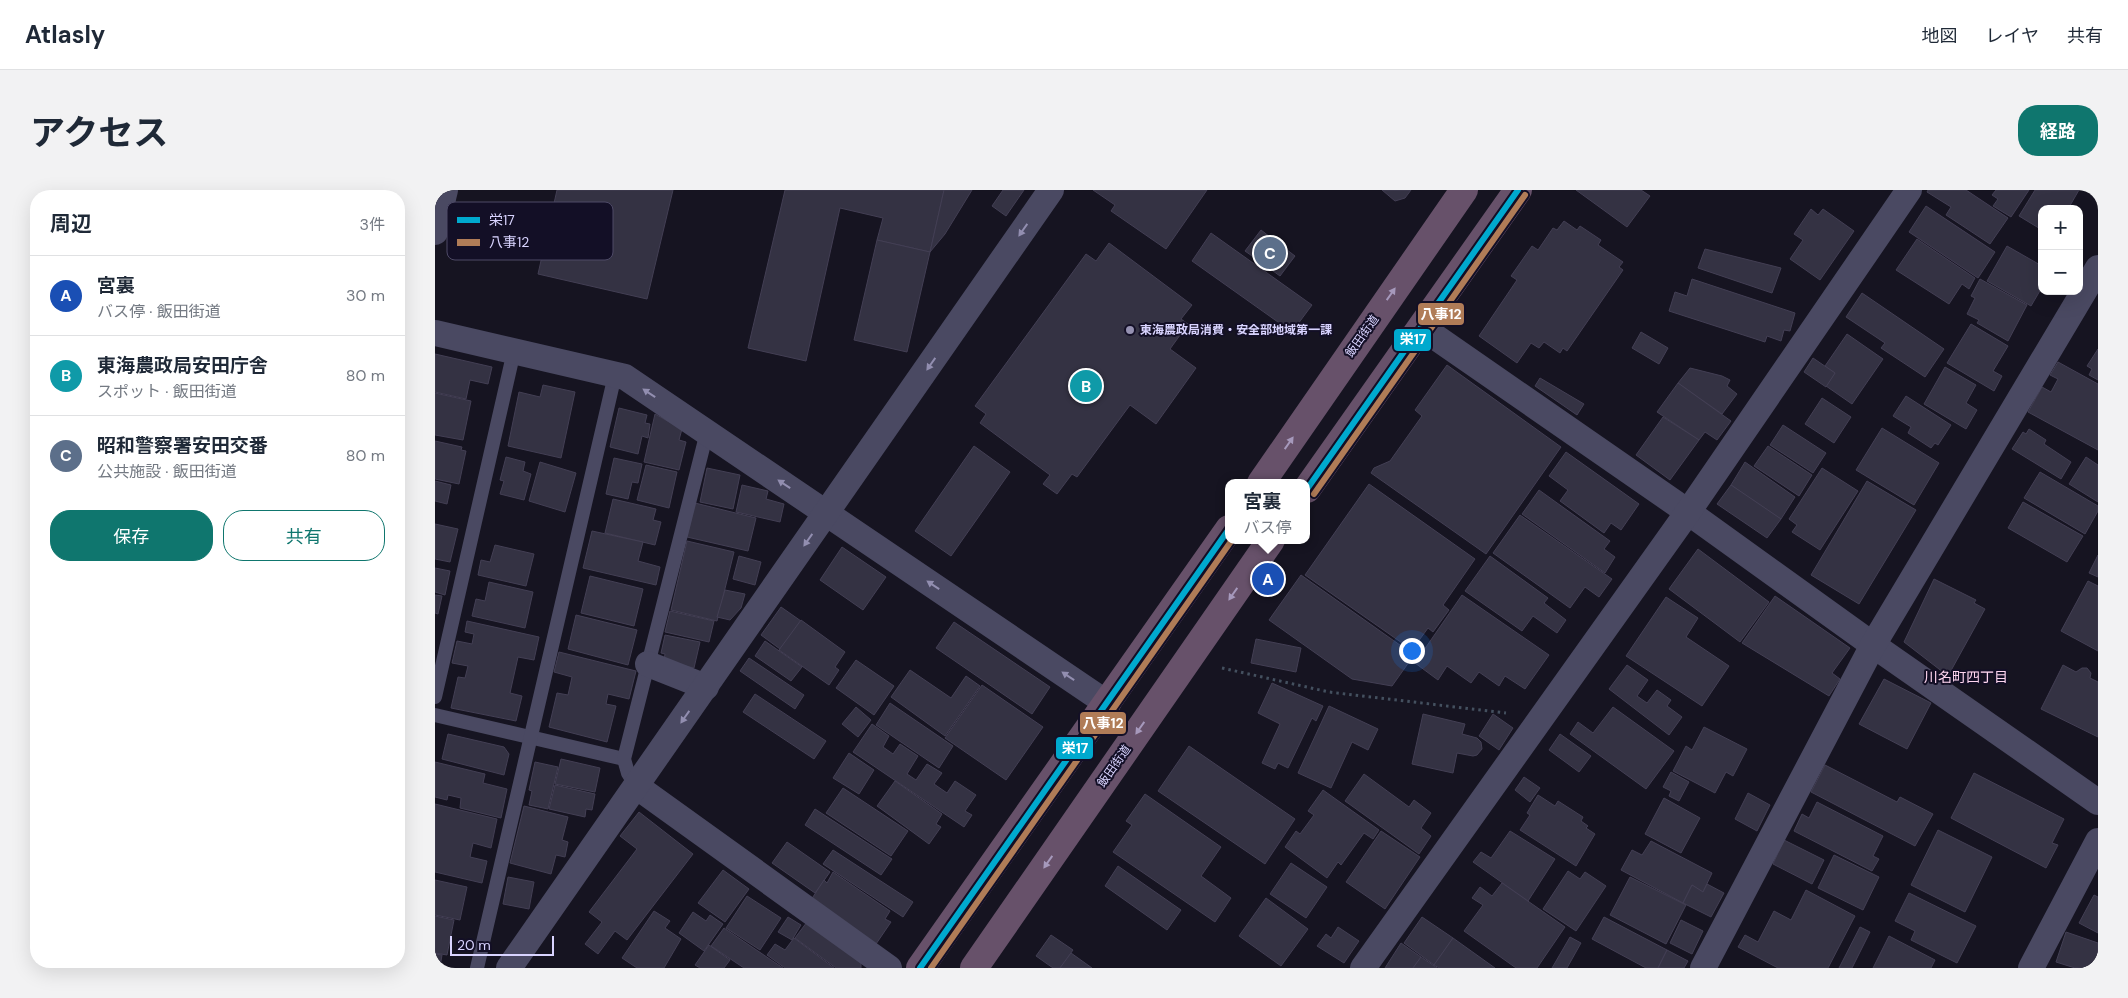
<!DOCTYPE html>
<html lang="ja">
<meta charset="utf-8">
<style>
body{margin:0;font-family:"DM Sans","Noto Sans JP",sans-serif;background:#f2f2f3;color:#1f2937}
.controls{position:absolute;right:15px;top:15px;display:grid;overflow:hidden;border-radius:10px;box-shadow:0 5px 20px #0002}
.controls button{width:45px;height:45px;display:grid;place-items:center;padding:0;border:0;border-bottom:1px solid #e0e1e3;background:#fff;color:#1f2937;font:25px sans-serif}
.scale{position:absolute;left:15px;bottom:12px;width:104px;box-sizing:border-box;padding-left:5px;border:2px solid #d9d4ff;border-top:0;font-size:14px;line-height:18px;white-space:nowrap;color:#d9d4ff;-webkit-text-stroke:4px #130f26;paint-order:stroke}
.you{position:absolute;left:976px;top:460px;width:18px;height:18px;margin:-12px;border:4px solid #fff;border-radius:50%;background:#1a73e8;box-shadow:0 0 0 8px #1a73e833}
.badge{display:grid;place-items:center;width:32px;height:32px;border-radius:50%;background:#0f766e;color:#fff;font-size:16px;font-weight:700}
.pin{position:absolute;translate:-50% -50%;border:2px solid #fff;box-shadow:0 1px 5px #0006}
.popup{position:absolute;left:790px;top:289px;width:85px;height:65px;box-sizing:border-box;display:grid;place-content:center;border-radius:10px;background:#fff;filter:drop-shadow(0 1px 4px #0005);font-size:16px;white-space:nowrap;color:#747a83}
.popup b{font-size:19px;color:#1f2937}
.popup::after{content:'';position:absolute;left:50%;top:100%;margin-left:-10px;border:10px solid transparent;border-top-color:#fff}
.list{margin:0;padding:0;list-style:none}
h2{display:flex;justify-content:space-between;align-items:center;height:65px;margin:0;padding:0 20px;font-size:21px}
h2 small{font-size:16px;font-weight:400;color:#747a83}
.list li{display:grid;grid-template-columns:32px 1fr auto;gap:15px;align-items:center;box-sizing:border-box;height:80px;padding:0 20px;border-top:1px solid #e0e1e3}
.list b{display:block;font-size:19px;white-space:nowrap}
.list p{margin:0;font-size:16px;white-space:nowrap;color:#747a83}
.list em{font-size:16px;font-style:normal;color:#747a83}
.actions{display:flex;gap:10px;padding:15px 20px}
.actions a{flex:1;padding:11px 0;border:1px solid #0f766e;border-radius:20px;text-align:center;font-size:18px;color:#0f766e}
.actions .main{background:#0f766e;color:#fff}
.map{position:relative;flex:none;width:1663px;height:778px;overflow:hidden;border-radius:20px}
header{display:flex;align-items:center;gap:30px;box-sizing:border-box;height:70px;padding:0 25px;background:#fff;border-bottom:1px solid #e0e1e3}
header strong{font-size:24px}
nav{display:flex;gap:28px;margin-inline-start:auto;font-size:18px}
.intro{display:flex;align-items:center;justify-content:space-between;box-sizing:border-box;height:120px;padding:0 30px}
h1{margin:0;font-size:35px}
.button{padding:12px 22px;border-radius:20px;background:#0f766e;color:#fff;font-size:18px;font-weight:700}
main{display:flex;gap:30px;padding:0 30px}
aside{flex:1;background:#fff;border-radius:20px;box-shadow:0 5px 20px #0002}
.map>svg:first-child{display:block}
</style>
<header>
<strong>Atlasly</strong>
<nav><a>地図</a><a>レイヤ</a><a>共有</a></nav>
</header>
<div class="intro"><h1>アクセス</h1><a class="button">経路</a></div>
<main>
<aside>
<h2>周辺<small>3件</small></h2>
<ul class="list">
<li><span class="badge" style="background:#1a4fb4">A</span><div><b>宮裏</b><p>バス停 · 飯田街道</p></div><em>30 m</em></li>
<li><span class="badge" style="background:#0f9aa8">B</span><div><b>東海農政局安田庁舎</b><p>スポット · 飯田街道</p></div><em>80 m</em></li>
<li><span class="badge" style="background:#5c6f8a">C</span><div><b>昭和警察署安田交番</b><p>公共施設 · 飯田街道</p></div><em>80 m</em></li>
</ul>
<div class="actions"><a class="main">保存</a><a>共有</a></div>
</aside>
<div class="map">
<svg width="1663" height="778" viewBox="0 0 1663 778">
<rect width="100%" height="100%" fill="#161421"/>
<g fill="#343243" stroke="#433f54">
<polygon points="122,0 238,0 212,109 103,84"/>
<polygon points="350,0 509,0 495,62 442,50 448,28 405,18 371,171 313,158"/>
<polygon points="509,0 537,0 510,44 495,62"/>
<polygon points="568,0 589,0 571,26 557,16"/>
<polygon points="658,0 772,0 731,59 676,21 680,15"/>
<polygon points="947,0 976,0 970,8 960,11"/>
<polygon points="1141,0 1206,0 1215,6 1192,37"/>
<polygon points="1493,0 1531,0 1573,28 1555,54 1511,25 1516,17 1492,2"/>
<polygon points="1561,0 1594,0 1576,27 1558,16 1563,9 1557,5"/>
<polygon points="1600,0 1644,0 1633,19 1607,19 1607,40 1584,26"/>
<polygon points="1491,16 1560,62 1543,88 1474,42"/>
<polygon points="1376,19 1383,25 1388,19 1419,41 1385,90 1355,69 1368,50 1359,44"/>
<polygon points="1129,31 1142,40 1145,36 1166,50 1163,55 1188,72 1184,77 1188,80 1132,161 1128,158 1125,163 1109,152 1104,158 1096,153 1082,173 1044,146 1082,90 1076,86 1097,56 1103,60 1118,38 1122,40"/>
<polygon points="826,40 860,66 845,86 810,61"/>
<polygon points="776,43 877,115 857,142 757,71"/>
<polygon points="1482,49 1540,88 1534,99 1527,94 1514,114 1461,80"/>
<polygon points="442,50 495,62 472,162 419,150"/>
<polygon points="674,53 757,115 746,129 753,134 735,159 761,178 721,234 695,215 642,287 637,284 622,304 608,294 615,285 545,233 551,224 540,216 651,64 661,71"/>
<polygon points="1572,56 1607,76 1607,91 1603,98 1606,99 1596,116 1552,91"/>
<polygon points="1270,59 1346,78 1337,103 1263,78"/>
<polygon points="1257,89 1360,123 1355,141 1349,140 1346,151 1332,146 1330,152 1234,121 1240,102 1252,106"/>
<polygon points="1545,89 1592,115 1573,151 1542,133 1544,130 1532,124 1540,108 1536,106"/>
<polygon points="1427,103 1509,159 1490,187 1446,158 1450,153 1411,127"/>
<polygon points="1536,134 1573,156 1558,181 1567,186 1559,201 1512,173"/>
<polygon points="1206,142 1233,158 1224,174 1197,158"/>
<polygon points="1412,144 1448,169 1417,214 1391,196 1400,183 1390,176"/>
<polygon points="1663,159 1663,190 1654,185 1657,179 1652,176"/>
<polygon points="0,164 57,177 53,194 35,190 31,209 0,202"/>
<polygon points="1378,168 1400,183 1391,197 1369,182"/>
<polygon points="1623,172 1663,194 1663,260 1593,222 1607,197 1616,202 1623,189 1615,185"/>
<polygon points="1012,175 1126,257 1051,364 936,283 939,278 955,271 987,226 980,220"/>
<polygon points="1510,177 1541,195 1531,213 1542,220 1531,239 1489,214"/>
<polygon points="1255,178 1287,186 1295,190 1292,196 1302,204 1287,224 1243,193"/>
<polygon points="1105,188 1149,214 1142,225 1100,196"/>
<polygon points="1243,193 1296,231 1282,250 1270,242 1264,250 1222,222"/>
<polygon points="108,195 140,202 126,268 73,256 84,202 105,207"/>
<polygon points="0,203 36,211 28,250 0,245"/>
<polygon points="1471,206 1516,235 1503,255 1500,253 1496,258 1473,243 1476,237 1458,226"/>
<polygon points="1387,208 1416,227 1399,253 1370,234"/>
<polygon points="184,218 212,225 210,233 215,234 213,248 207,246 203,264 175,257"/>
<polygon points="220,224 247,239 244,250 251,252 244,280 209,272"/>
<polygon points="1228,227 1264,250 1235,290 1201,265"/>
<polygon points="1348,235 1391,263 1378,283 1335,255"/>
<polygon points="1447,238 1504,273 1479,315 1421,280"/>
<polygon points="1594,239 1611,250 1609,254 1636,272 1626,289 1577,259 1588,242 1591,244"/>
<polygon points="0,251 27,257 26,260 31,261 24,294 0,289"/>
<polygon points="539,256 575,282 516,366 480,341"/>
<polygon points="1333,256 1377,285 1364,306 1319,276"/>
<polygon points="1131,262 1204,314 1186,340 1176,333 1169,343 1125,311 1133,300 1114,286"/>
<polygon points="71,267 90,272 88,281 96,284 89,310 65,304 69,291 65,290"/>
<polygon points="1651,267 1663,275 1663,312 1634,294"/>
<polygon points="179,268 207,274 203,293 197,292 193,309 171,304"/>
<polygon points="105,272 141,283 130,322 94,311"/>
<polygon points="1310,272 1360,307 1346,329 1296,295"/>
<polygon points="211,275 242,282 234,318 202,310"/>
<polygon points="272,278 305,285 298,319 265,312"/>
<polygon points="1387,278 1423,301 1385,360 1357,342 1362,335 1354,329"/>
<polygon points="1605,282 1663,316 1663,321 1650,344 1589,308"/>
<polygon points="0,291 16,295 12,314 0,311"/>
<polygon points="1432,291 1481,320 1424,414 1376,385"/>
<polygon points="934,294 1040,369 1008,415 1014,420 998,442 993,438 977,460 870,385"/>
<polygon points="307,295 333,301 331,309 349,314 345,332 301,322"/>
<polygon points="1296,295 1346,329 1332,348 1282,314"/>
<polygon points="1104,300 1175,351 1169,359 1180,367 1170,383 1087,324"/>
<polygon points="178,309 221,319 218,330 226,332 220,355 170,343"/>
<polygon points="1588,312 1648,346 1632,372 1573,338"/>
<polygon points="260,313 321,328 313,361 252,347"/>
<polygon points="1085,325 1177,389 1164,407 1150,397 1135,418 1058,363"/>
<polygon points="0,334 23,339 15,372 0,369"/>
<polygon points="157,341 208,352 203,371 225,377 221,395 148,378"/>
<polygon points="252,351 299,362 282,431 236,420"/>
<polygon points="60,355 99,364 91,396 43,385 46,370 55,372"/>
<polygon points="407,357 451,387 428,420 385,390"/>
<polygon points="1263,359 1334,412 1305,452 1234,399"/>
<polygon points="1663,365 1663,387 1654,383"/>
<polygon points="304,366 326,372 320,395 298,389"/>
<polygon points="1055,366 1113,408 1109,413 1131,430 1122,443 1098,426 1087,441 1030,401"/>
<polygon points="0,378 15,381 10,405 0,402"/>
<polygon points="866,385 979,465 957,496 917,489 834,430"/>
<polygon points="155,386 208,399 199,436 146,423"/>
<polygon points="1499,389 1541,410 1539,413 1550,419 1513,486 1469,452"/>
<polygon points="1653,391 1663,396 1663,461 1626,441"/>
<polygon points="54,392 98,402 90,438 37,426 41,409 50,411"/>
<polygon points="290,400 310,404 306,418 295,430 282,427"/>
<polygon points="0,405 7,406 3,424 0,423"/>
<polygon points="1027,405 1114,465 1090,499 1070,486 1064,496 1044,482 1036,493 1012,476 1003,490 980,473"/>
<polygon points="1340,406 1415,458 1397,483 1405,489 1394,506 1307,453"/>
<polygon points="1231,407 1263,428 1251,447 1294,476 1267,516 1191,466"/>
<polygon points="346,417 366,431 345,459 326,445"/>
<polygon points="235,421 279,431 274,452 230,442"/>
<polygon points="141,425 202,440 193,475 133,459"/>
<polygon points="366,430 410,462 400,477 404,480 394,495 344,460"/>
<polygon points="32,431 104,447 99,470 83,467 75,503 87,506 81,531 16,518 23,487 30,488 33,476 17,473 22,451 37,454 39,444 30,442"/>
<polygon points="519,432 615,497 597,524 501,458"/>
<polygon points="230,445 265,452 259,478 229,471 230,464 226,463"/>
<polygon points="821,449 866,458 861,482 816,473"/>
<polygon points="330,451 367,477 356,491 320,466"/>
<polygon points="124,462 201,481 194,509 173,504 171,514 181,516 172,552 114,537 122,503 133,505 137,487 119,482"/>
<polygon points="314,468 369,505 360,519 305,481"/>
<polygon points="421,470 459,496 439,525 401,498"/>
<polygon points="1192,475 1213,490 1202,506 1212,513 1222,500 1236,510 1232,516 1247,527 1234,545 1174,499"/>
<polygon points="1628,475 1641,482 1647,478 1652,478 1656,483 1655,488 1663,492 1663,547 1606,519"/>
<polygon points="475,480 516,508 531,486 545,496 510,546 456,507"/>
<polygon points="1449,489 1496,513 1472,559 1424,534"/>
<polygon points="837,493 888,516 881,531 877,528 853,578 843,573 840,579 827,573 845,534 823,523"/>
<polygon points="547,495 608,537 571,590 510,548"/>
<polygon points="320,504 391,551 379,569 308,522"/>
<polygon points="455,513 518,556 504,578 441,535"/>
<polygon points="894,516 943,539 933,560 917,552 896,598 863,583"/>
<polygon points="421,517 436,530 423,547 407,534"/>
<polygon points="1178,517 1239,561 1211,599 1135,544 1143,532 1158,543"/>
<polygon points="988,524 1030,534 1027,544 1042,548 1046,552 1047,559 1042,565 1038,566 1022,563 1018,583 977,574"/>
<polygon points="1058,524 1078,538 1064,560 1044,546"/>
<polygon points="437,534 454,546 448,557 458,564 465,554 483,566 472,584 481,590 492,574 507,583 499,594 512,603 520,591 541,605 530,621 537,625 529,637 418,562"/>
<polygon points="1269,537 1312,559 1298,586 1291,582 1280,603 1238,581 1251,556 1257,560"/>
<polygon points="13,544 69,557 74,564 69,585 7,569"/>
<polygon points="1125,544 1156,566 1144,582 1114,560"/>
<polygon points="754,556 860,629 830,674 723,601"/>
<polygon points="414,563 439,580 424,604 398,588"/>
<polygon points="126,569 165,578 160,602 120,594"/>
<polygon points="0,572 50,584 48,593 72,599 66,628 25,618 26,608 13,605 12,610 0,607"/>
<polygon points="100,572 123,577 113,619 94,615 97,601 94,600"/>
<polygon points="1390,575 1462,612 1465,607 1498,624 1480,656 1376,602"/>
<polygon points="1236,582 1254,592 1244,611 1234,606 1236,601 1228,597"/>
<polygon points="1539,583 1629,629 1617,653 1623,655 1611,678 1516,628"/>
<polygon points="929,584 974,617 979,610 996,623 986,638 996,646 984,664 910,611"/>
<polygon points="1089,587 1105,598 1095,612 1080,600"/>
<polygon points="460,591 507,624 501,634 506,637 494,654 442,616"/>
<polygon points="120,595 160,604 157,620 151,619 150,627 114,619"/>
<polygon points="408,598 473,641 456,666 391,623"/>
<polygon points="888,600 944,640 938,649 929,643 906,675 903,672 892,688 850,657 861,641 865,644 879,625 873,621"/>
<polygon points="1313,603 1335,615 1322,641 1300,629"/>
<polygon points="710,604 786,657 766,686 796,708 780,732 678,662 697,635 691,631"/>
<polygon points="1103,605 1120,616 1123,611 1148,627 1146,631 1153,636 1151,638 1160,644 1141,676 1085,640 1095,625 1092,623"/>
<polygon points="1229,608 1265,628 1246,663 1210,644"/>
<polygon points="1382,612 1448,646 1438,666 1444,669 1437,681 1359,641 1367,624 1374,628"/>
<polygon points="0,614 62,629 56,658 38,653 35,667 52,671 47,693 0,682"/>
<polygon points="89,616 133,627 127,650 133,652 130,667 121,665 116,684 75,673"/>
<polygon points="380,619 457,669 446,685 370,635"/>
<polygon points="204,622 258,664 192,750 180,741 163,764 150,754 167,732 154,722 202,659 185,646"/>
<polygon points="1503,640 1557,667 1530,722 1476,695"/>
<polygon points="946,641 985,667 950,719 911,692"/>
<polygon points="1075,641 1120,669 1093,711 1038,672 1046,662 1056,668"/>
<polygon points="1349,650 1389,670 1377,694 1338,674"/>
<polygon points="1216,651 1277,683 1268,702 1257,695 1248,713 1186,680 1197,660 1207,665"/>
<polygon points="352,652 395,682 380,703 337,673"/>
<polygon points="398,660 478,712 468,727 388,674"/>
<polygon points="1399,665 1444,687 1428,720 1383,698"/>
<polygon points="856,673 892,697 871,728 835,704"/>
<polygon points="683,676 746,720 732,740 670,696"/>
<polygon points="288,680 314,699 290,732 263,713"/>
<polygon points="1133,681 1145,689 1150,682 1171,696 1141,741 1108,719"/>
<polygon points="398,682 455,721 450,729 456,732 441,754 376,710 389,690 392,693"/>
<polygon points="73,687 99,692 94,719 68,714"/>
<polygon points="1195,687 1251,715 1231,754 1175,725"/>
<polygon points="0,690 32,697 25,730 0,725"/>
<polygon points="1067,693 1130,737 1102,778 1081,778 1029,741 1048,715 1037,708 1045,697 1057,706"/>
<polygon points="1272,694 1289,703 1276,727 1248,713 1257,695 1268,702"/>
<polygon points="1371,700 1420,726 1393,778 1343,778 1303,757 1310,745 1323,752 1339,721 1356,730"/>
<polygon points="1474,703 1541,736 1522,773 1476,750 1480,741 1460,731"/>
<polygon points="1659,705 1663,707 1663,743 1644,733"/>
<polygon points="312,706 346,728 325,760 291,738"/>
<polygon points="831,708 873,739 846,776 804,746"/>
<polygon points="219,721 235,731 230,738 246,749 229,778 202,778 187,768"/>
<polygon points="258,722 271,731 275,725 288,734 269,761 244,743"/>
<polygon points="0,726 19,730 12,765 0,763"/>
<polygon points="353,727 366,735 357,750 343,742"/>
<polygon points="987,727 1018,748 999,775 969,753"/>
<polygon points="1169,727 1232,760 1223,778 1211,778 1157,749"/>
<polygon points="1246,730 1268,741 1257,764 1235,753"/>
<polygon points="372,732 426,771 426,778 401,778 360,748"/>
<polygon points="903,737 924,751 909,773 882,756 891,744 896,748"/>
<polygon points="1425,737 1435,742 1417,778 1404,778"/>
<polygon points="289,738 348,778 309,778 276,756"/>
<polygon points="1631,742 1663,753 1663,778 1640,778 1621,772"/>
<polygon points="616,745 638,760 625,778 618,778 601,766"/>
<polygon points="1454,746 1500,770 1496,778 1438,778"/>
<polygon points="1135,747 1146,753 1132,778 1117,778"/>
<polygon points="359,748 399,778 350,778 332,765 340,754 350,760"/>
<polygon points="1018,748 1060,778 1004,778 999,775"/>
<polygon points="966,753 986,767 978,778 950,778"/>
<polygon points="274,755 295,770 289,778 265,778 260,775"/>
<polygon points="1232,760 1253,771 1249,778 1223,778"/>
<polygon points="636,763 657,778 625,778"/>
<polygon points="0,764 7,765 5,777 12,778 0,778"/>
<polygon points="986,767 1002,778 978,778"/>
</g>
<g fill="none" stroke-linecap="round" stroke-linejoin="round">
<polyline stroke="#44505f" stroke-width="3" stroke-dasharray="2.5 4" stroke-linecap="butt" points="787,478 894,502 1071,523"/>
<g stroke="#4a4962" stroke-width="14">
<polyline points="0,507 79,161"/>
<polyline points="0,525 189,569"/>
<polyline points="201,596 193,583 189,569 272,242"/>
<polyline points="42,778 180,185"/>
</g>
<g stroke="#4a4962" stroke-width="26">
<polyline points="0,42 10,0"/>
<polyline points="986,137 1253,322 1438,455 1663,612"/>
<polyline points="0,143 190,187 673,514"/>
<polyline points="213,474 271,497"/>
<polyline points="201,596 454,778"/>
<polyline points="74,778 616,0"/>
<polyline points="928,778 1253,322 1474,0"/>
<polyline points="1268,778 1438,455 1663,78"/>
<polyline points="1596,778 1663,651"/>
</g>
<g stroke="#67516a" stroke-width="28">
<polyline points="826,293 1029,0"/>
<polyline points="872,299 1083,0"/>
<polyline points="485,778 794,339"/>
<polyline points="539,778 836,350"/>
</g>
<defs>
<g id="bus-1">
<polyline points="872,299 1083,0"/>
<polyline points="485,778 794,339"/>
</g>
<g id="bus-2">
<polyline points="879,304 1090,5"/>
<polyline points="496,778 797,350"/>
</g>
</defs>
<use href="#bus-1" stroke="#130f26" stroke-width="10"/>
<use href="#bus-2" stroke="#130f26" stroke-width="10"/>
<use href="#bus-1" stroke="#00a9ce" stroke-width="6"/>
<use href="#bus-2" stroke="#b07c57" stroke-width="6"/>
</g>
<defs><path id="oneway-solid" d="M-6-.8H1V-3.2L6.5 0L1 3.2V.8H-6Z" transform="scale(1.25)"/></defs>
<g fill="#928eb0">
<use href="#oneway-solid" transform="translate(588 40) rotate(125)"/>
<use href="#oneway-solid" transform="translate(496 174) rotate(125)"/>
<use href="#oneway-solid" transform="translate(214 203) rotate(-146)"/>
<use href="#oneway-solid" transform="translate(349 294) rotate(-146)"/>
<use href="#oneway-solid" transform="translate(373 350) rotate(125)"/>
<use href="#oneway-solid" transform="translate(498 395) rotate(-146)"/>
<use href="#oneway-solid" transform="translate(633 486) rotate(-146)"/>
<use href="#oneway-solid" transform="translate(250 527) rotate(125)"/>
</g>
<g fill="#a699bc">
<use href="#oneway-solid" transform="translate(956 104) rotate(-55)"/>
<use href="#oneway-solid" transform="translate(854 253) rotate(-55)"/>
<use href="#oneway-solid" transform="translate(798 404) rotate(125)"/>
<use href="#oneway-solid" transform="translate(705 538) rotate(125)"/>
<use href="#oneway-solid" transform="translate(613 672) rotate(125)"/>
</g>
<circle fill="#9591b1" stroke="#130f26" stroke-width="2" cx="695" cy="140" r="5"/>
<g text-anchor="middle" stroke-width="4" stroke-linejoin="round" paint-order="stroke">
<g font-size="12" font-weight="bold" fill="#d9d4ff" stroke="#130f26" text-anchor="start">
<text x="705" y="144">東海農政局消費・安全部地域第一課</text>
</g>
<g font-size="12" fill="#d9d4ff" stroke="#130f26">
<text transform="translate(927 146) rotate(-55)" y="4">飯田街道</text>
<text transform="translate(679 576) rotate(-55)" y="4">飯田街道</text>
</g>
<g font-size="14" fill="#ffd6f0" stroke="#130f26">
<text x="1531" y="492">川名町四丁目</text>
</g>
</g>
<rect x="12" y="12" width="166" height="58" rx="8" fill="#130f26" stroke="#4e4a67" stroke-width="1"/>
<rect x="22" y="27" width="23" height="6" fill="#00a9ce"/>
<rect x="22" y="49" width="23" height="7" fill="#b07c57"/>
<g font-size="14" fill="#d9d4ff">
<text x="54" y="35">栄17</text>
<text x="54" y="57">八事12</text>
</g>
<g stroke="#130f26" stroke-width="2">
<rect x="982" y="112" width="48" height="24" rx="5" fill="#b07c57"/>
<rect x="958" y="138" width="39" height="24" rx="5" fill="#00a9ce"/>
<rect x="644" y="521" width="48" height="24" rx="5" fill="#b07c57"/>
<rect x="620" y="546" width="39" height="24" rx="5" fill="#00a9ce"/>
</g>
<g font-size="14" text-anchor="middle" font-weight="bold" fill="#fff">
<text x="1006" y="129">八事12</text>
<text x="978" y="154">栄17</text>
<text x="668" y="538">八事12</text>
<text x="640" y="563">栄17</text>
</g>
</svg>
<div class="controls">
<button>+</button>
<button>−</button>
</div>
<div class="scale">20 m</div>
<div class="you"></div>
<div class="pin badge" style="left:833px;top:389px;background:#1a4fb4">A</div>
<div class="popup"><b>宮裏</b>バス停</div>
<div class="pin badge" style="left:651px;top:196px;background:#0f9aa8">B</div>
<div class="pin badge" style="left:835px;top:63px;background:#5c6f8a">C</div>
</div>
</main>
